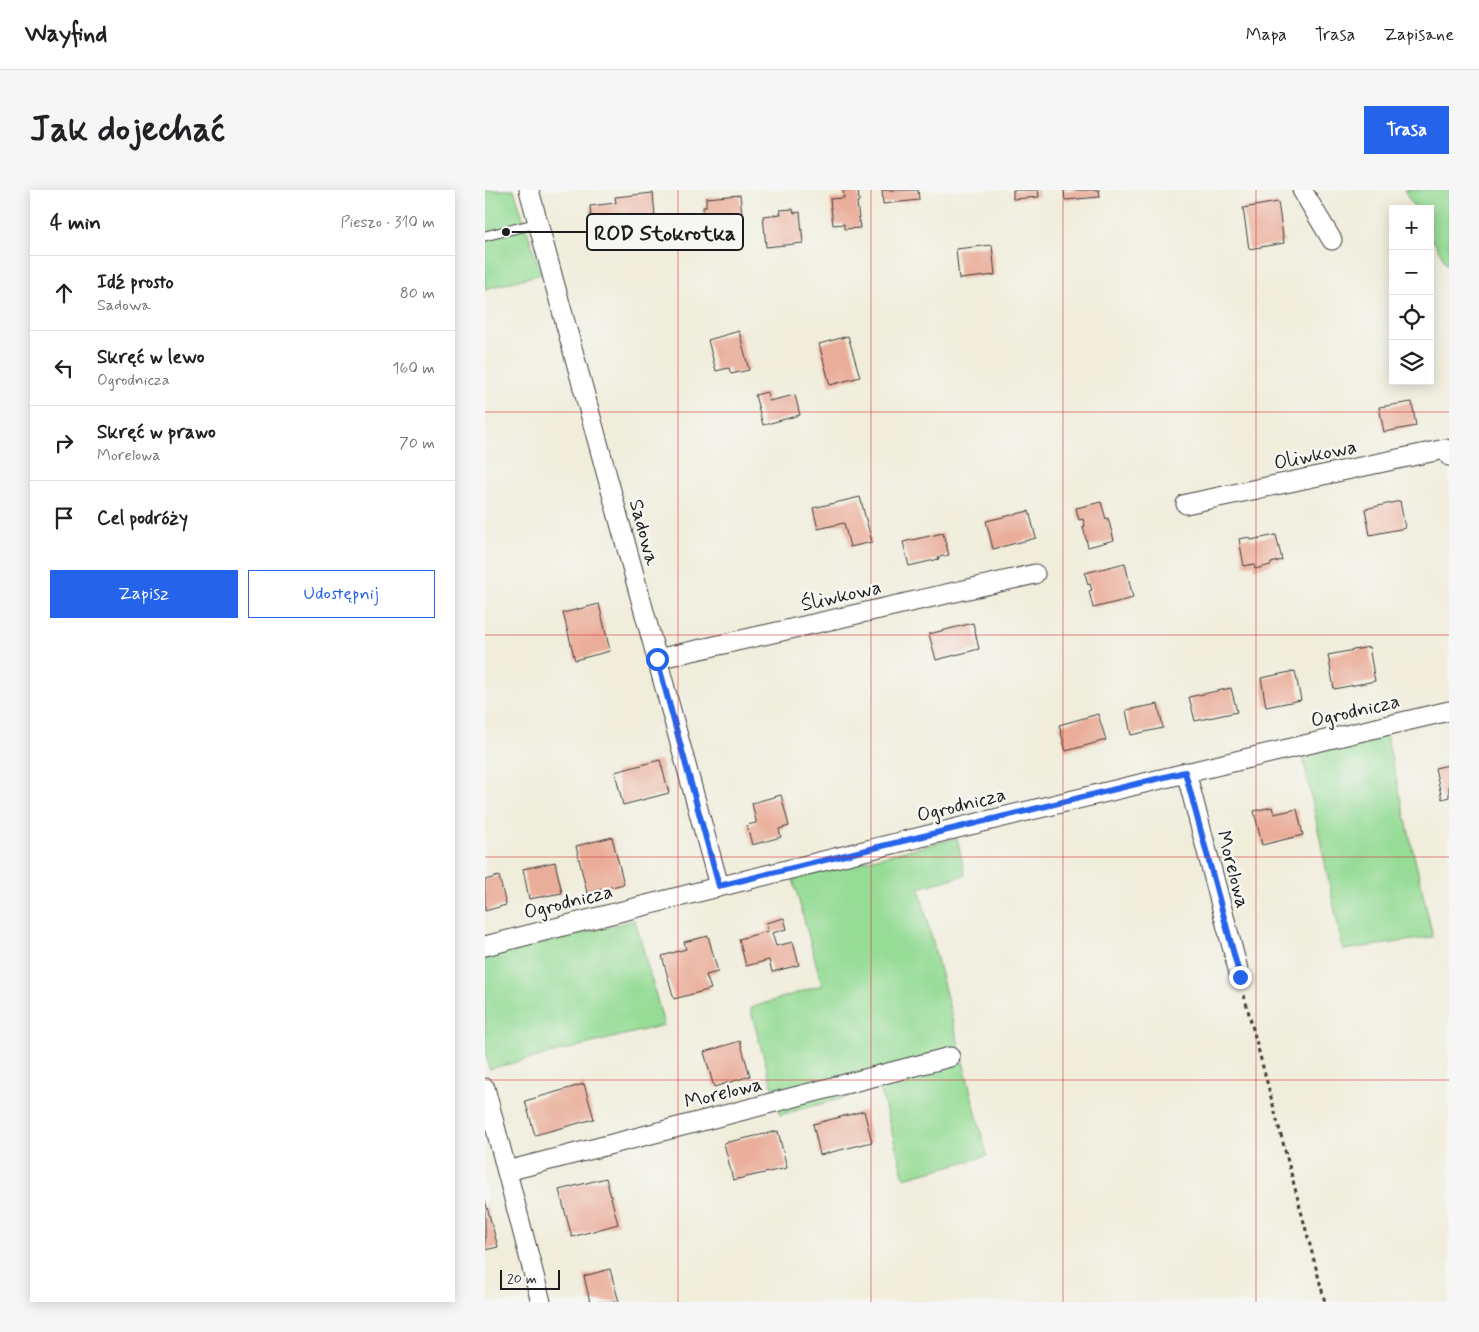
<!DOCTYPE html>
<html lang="pl">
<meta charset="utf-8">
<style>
body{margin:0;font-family:Mynerve,sans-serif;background:#f6f6f6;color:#202124}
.controls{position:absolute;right:15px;top:15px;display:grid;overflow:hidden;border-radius:0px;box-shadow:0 2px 12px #0003}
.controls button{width:45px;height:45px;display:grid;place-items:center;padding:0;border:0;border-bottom:1px solid #e0e0e0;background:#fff;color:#202124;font:25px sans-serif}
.scale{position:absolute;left:15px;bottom:12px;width:60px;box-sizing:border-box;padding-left:5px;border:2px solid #1c1c1c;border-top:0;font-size:14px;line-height:18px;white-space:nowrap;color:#1c1c1c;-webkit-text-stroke:4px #f6f6f2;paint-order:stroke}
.stop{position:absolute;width:15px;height:15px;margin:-11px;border:4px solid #2563eb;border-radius:50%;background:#fff}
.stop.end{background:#2563eb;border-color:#fff;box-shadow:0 1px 5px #0008}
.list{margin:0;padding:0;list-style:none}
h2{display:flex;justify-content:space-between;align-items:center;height:65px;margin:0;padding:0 20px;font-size:21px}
h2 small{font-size:16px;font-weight:400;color:#757577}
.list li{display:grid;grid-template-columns:32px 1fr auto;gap:15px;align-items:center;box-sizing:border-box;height:75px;padding:0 20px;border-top:1px solid #e0e0e0}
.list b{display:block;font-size:19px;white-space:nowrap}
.list p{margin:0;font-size:16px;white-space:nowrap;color:#757577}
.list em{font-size:16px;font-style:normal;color:#757577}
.actions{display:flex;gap:10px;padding:15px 20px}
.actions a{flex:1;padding:11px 0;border:1px solid #2563eb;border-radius:0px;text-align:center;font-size:18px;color:#2563eb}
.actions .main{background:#2563eb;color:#fff}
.icon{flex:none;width:28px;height:28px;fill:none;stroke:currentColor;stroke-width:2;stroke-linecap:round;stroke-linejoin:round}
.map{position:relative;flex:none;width:964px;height:1112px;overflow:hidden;border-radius:0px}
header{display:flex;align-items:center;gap:30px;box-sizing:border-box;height:70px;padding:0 25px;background:#fff;border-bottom:1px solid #e0e0e0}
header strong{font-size:24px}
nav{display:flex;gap:28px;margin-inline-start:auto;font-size:18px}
.intro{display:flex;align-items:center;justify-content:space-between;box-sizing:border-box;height:120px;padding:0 30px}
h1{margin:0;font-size:35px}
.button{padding:12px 22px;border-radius:0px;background:#2563eb;color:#fff;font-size:18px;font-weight:700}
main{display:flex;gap:30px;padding:0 30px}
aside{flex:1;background:#fff;border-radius:0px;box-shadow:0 2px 12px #0003}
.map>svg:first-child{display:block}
</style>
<header>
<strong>Wayfind</strong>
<nav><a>Mapa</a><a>Trasa</a><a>Zapisane</a></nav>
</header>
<div class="intro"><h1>Jak dojechać</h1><a class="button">Trasa</a></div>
<main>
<aside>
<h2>4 min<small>Pieszo · 310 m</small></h2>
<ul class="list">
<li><svg class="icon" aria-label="ahead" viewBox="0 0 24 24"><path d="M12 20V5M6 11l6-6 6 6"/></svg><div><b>Idź prosto</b><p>Sadowa</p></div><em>80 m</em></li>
<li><svg class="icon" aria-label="left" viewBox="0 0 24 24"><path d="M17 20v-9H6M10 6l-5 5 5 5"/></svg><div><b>Skręć w lewo</b><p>Ogrodnicza</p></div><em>160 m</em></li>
<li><svg class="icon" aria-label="right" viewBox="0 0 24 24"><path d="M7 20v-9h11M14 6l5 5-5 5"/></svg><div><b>Skręć w prawo</b><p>Morelowa</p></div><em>70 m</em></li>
<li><svg class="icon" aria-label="arrive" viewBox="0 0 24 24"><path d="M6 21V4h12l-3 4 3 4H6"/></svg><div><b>Cel podróży</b></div></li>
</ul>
<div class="actions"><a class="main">Zapisz</a><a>Udostępnij</a></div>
</aside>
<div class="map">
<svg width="964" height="1112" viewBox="0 0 964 1112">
<rect width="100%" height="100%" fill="#f6f6f2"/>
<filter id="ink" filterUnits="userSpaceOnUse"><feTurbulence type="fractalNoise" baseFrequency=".02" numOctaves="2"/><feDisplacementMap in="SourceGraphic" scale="10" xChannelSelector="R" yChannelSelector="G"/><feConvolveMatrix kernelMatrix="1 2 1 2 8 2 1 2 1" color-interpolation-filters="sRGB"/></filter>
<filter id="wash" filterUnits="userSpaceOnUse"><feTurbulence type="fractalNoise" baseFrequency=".0096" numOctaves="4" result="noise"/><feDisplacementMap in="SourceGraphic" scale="20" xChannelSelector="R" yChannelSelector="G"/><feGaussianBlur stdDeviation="1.12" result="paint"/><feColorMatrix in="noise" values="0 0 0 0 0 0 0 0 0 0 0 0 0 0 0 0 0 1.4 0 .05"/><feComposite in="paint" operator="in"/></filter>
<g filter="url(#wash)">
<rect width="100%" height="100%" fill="#f0eddb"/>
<g fill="#96dc96" stroke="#597c59">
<polygon points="0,0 29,0 56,84 0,99"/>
<polygon points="919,0 964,0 964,78 945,45 945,19 930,19"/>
<polygon points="901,544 948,747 858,760 817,562"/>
<polygon points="472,648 480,685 434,698 502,966 419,988 395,898 295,925 265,818 337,795 308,689"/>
<polygon points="150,730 179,835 4,879 0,858 0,768"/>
</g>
<g id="blocks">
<g fill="#eaad9a">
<polygon points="358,0 373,0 374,11 372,12 375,38 359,39 359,34 348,35 345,9 359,8"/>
<polygon points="397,0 433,0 434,10 398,14"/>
<polygon points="528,0 553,0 554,7 528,9"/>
<polygon points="579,0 614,0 615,7 580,10"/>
<polygon points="168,3 170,26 166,26 168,43 127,47 127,44 108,46 105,16 131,13 130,7"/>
<polygon points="255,5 258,34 224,37 223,29 219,29 218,17 221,17 221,8"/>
<polygon points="793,12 799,53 764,59 758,18"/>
<polygon points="308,19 309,23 315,22 318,53 281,57 278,26 296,24 295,20"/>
<polygon points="507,55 510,85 474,89 471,59"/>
<polygon points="254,141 264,180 246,184 244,178 231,181 223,150"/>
<polygon points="363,146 375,187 345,195 334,154"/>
<polygon points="282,202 284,211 310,205 315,225 278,235 270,205"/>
<polygon points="927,212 931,236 899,242 894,217"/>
<polygon points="375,307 387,352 365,357 359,333 333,339 328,318"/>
<polygon points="915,311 920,338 885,345 880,319"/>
<polygon points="616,312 621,329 623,328 629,350 603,357 598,337 600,336 598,329 594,330 591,318"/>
<polygon points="544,321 551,348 508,359 501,331"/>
<polygon points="458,343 464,365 453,367 454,369 424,376 418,352"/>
<polygon points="791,345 797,370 786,373 786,375 770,379 769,374 759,376 754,349 765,347 766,350"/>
<polygon points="640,373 648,408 608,418 604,401 607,400 605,394 603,395 600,383"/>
<polygon points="114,414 125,461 90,470 78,423"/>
<polygon points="488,433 494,459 451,470 444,444"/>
<polygon points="884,457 890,491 849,499 843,465"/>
<polygon points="810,481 816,510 781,517 776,488"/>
<polygon points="746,498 752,522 710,531 704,507"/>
<polygon points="673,514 678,538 646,545 641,520"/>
<polygon points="613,524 621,550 581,561 574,535"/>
<polygon points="175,570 184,603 138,615 130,582"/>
<polygon points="964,575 964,607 957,609 950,578"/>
<polygon points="296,605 304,636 294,639 296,647 267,655 262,635 271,633 271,631 267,613"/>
<polygon points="787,617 789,624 812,619 818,645 777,655 769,621"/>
<polygon points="127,647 139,694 102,703 91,656"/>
<polygon points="70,672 77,703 44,709 38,679"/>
<polygon points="14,686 21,715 0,721 0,690"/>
<polygon points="299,728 302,739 287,743 291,756 308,752 314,775 287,782 284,770 261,776 254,749 283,741 281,733"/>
<polygon points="223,746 233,782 221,785 226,799 189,809 177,766 201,759 199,752"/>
<polygon points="255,851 265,886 229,897 219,862"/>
<polygon points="99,894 109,929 50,945 40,911"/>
<polygon points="379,921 387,952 335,965 328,934"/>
<polygon points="293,941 302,978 248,990 239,953"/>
<polygon points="121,988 133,1034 87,1047 74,1000"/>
<polygon points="0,1010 13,1057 0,1060"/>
<polygon points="125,1079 134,1112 105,1112 99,1086"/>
</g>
</g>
</g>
<g filter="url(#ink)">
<use href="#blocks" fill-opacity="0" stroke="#3c3b39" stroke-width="1"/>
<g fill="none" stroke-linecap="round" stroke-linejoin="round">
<defs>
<polyline id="service" points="0,46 53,33"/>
<g id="minor">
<polyline points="44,0 234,696"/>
<polyline points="817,0 847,50"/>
<polyline points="701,314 960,259 964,266"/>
<polyline points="172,469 550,384"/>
<polyline points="701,582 755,787"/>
<path d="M0,756C320,674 642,596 964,521"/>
<polyline points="0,898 56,1112"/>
<polyline points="22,981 465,867"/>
</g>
</defs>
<use href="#service" stroke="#3c3b39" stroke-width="11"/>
<use href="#minor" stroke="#3c3b39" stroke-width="21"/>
<polyline stroke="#3c3b39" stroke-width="3" stroke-dasharray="4 4" stroke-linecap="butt" points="759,805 840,1112"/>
<use href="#service" stroke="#fff" stroke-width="9"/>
<use href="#minor" stroke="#fff" stroke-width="19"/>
</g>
</g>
<g fill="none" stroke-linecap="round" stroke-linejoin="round" filter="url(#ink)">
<polyline stroke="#2563eb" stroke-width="6" points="172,469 234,696 700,582 755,787"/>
</g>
<path fill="none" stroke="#d62828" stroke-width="1" stroke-opacity="0.55" d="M193,0V1112M386,0V1112M578,0V1112M771,0V1112M0,222H964M0,445H964M0,667H964M0,890H964"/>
<g text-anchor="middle" stroke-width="5" stroke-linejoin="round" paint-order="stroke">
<g font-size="20" fill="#1c1c1c" stroke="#f6f6f2">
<text transform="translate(830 264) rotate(-12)" y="7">Oliwkowa</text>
<text transform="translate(160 342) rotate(75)" y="7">Sadowa</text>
<text transform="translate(356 405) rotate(-13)" y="7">Śliwkowa</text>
<text transform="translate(870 520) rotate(-13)" y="7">Ogrodnicza</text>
<text transform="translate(476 614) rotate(-14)" y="7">Ogrodnicza</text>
<text transform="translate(749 679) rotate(75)" y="7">Morelowa</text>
<text transform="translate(83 711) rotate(-14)" y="7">Ogrodnicza</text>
<text transform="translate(238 902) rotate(-14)" y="7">Morelowa</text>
</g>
</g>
<path fill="none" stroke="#1c1c1c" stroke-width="2" d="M21 42L102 42"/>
<circle fill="#1c1c1c" stroke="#f6f6f2" stroke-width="2" cx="21" cy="42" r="5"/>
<rect fill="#f6f6f2" stroke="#1c1c1c" stroke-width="2" x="102" y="24" width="156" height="36" rx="5"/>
<g font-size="21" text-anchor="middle" font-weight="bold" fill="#1c1c1c">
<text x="180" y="50">ROD Stokrotka</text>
</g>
</svg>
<div class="controls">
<button>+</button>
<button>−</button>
<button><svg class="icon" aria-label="locate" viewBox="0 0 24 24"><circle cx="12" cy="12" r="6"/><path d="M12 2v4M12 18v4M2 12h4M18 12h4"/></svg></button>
<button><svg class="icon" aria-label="layers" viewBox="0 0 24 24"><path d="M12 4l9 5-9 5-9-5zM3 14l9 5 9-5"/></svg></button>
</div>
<div class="scale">20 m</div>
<div class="stop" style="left:172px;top:469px"></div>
<div class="stop end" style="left:755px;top:787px"></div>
</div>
</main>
